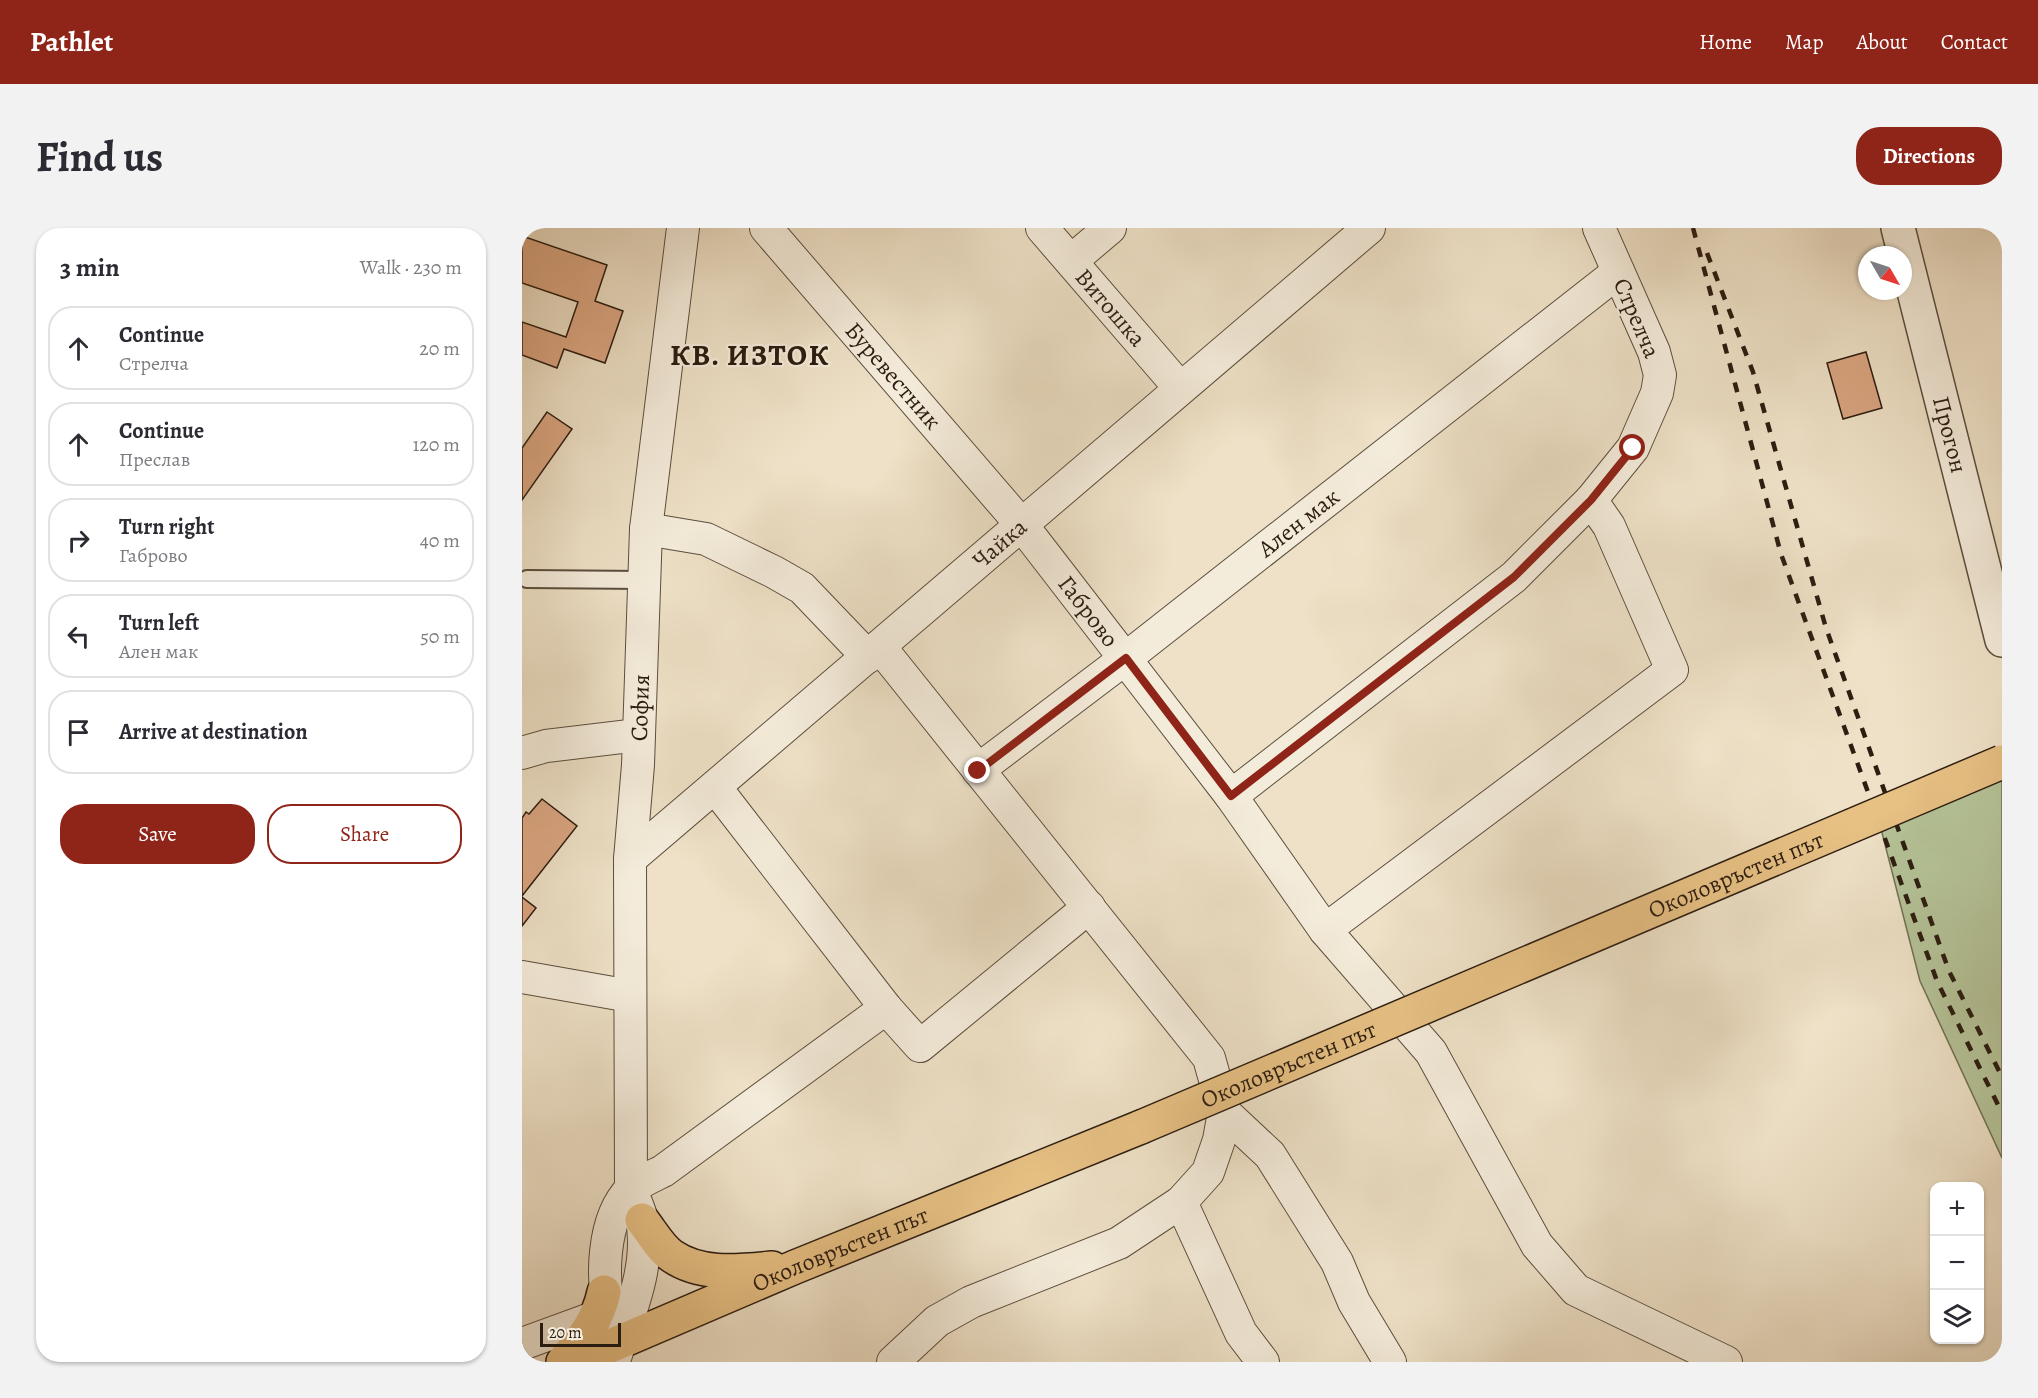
<!DOCTYPE html>
<meta charset="utf-8">
<style>
body{margin:0;font-family:Alegreya,serif;background:#f2f2f3;color:#2b2b33}
.controls{position:absolute;right:18px;bottom:18px;display:grid;overflow:hidden;border-radius:12px;box-shadow:0 2px 4px #0004}
.controls button{width:54px;height:54px;display:grid;place-items:center;padding:0;border:0;border-bottom:2px solid #e1e1e2;background:#fff;color:#2b2b33;font:30px sans-serif}
.compass{position:absolute;left:1336px;top:18px;width:54px;height:54px;border-radius:50%;background:#fff;box-shadow:0 2px 4px #0004;rotate:129deg}
.scale{position:absolute;left:18px;bottom:15px;width:81px;box-sizing:border-box;padding-left:6px;border:3px solid #2c1d11;border-top:0;font-size:16px;line-height:21px;white-space:nowrap;color:#2c1d11;-webkit-text-stroke:4px #f4ecdb;paint-order:stroke}
.stop{position:absolute;width:18px;height:18px;margin:-14px;border:4px solid #8f2418;border-radius:50%;background:#fff}
.stop.end{background:#8f2418;border-color:#fff;box-shadow:0 2px 6px #0008}
.list{margin:0;padding:0;list-style:none}
h2{display:flex;justify-content:space-between;align-items:center;height:78px;margin:0;padding:0 24px;font-size:26px}
h2 small{font-size:20px;font-weight:400;color:#7c7c81}
.list li{display:grid;grid-template-columns:39px 1fr auto;gap:18px;align-items:center;box-sizing:border-box;height:84px;margin:0 12px 12px;padding:0 12px;border:2px solid #e1e1e2;border-radius:24px}
.list b{display:block;font-size:22px;white-space:nowrap}
.list p{margin:0;font-size:20px;white-space:nowrap;color:#7c7c81}
.list em{font-size:20px;font-style:normal;color:#7c7c81}
.actions{display:flex;gap:12px;padding:18px 24px}
.actions a{flex:1;padding:14px 0;border:2px solid #8f2418;border-radius:24px;text-align:center;font-size:21px;color:#8f2418}
.actions .main{background:#8f2418;color:#fff}
.icon{flex:none;width:33px;height:33px;fill:none;stroke:currentColor;stroke-width:2;stroke-linecap:round;stroke-linejoin:round}
.map{position:relative;flex:none;width:1480px;height:1134px;overflow:hidden;border-radius:24px}
header{display:flex;align-items:center;gap:36px;box-sizing:border-box;height:84px;padding:0 30px;background:#8f2418;color:#fff}
header strong{font-size:28px}
nav{display:flex;gap:33px;margin-inline-start:auto;font-size:21px}
.intro{display:flex;align-items:center;justify-content:space-between;box-sizing:border-box;height:144px;padding:0 36px}
h1{margin:0;font-size:42px}
.button{padding:15px 27px;border-radius:24px;background:#8f2418;color:#fff;font-size:21px;font-weight:700}
main{display:flex;gap:36px;padding:0 36px}
aside{flex:1;background:#fff;border-radius:24px;box-shadow:0 2px 4px #0004}
.map>svg:first-child{display:block}
</style>
<header>
<strong>Pathlet</strong>
<nav><a>Home</a><a>Map</a><a>About</a><a>Contact</a></nav>
</header>
<div class="intro"><h1>Find us</h1><a class="button">Directions</a></div>
<main>
<aside>
<h2>3 min<small>Walk · 230 m</small></h2>
<ul class="list">
<li><svg class="icon" aria-label="ahead" viewBox="0 0 24 24"><path d="M12 20V5M6 11l6-6 6 6"/></svg><div><b>Continue</b><p>Стрелча</p></div><em>20 m</em></li>
<li><svg class="icon" aria-label="ahead" viewBox="0 0 24 24"><path d="M12 20V5M6 11l6-6 6 6"/></svg><div><b>Continue</b><p>Преслав</p></div><em>120 m</em></li>
<li><svg class="icon" aria-label="right" viewBox="0 0 24 24"><path d="M7 20v-9h11M14 6l5 5-5 5"/></svg><div><b>Turn right</b><p>Габрово</p></div><em>40 m</em></li>
<li><svg class="icon" aria-label="left" viewBox="0 0 24 24"><path d="M17 20v-9H6M10 6l-5 5 5 5"/></svg><div><b>Turn left</b><p>Ален мак</p></div><em>50 m</em></li>
<li><svg class="icon" aria-label="arrive" viewBox="0 0 24 24"><path d="M6 21V4h12l-3 4 3 4H6"/></svg><div><b>Arrive at destination</b></div></li>
</ul>
<div class="actions"><a class="main">Save</a><a>Share</a></div>
</aside>
<div class="map">
<svg width="1480" height="1134" viewBox="0 0 1480 1134">
<rect width="100%" height="100%" fill="#eee1c7"/>
<filter id="stains"><feTurbulence type="fractalNoise" baseFrequency=".00333" numOctaves="4"/><feColorMatrix values="0 0 0 0 .2 0 0 0 0 .09 0 0 0 0 .02 0 0 0 .5 -.17"/></filter>
<radialGradient id="worn" r=".72"><stop offset=".6" stop-color="#630" stop-opacity="0"/><stop offset="1" stop-color="#630" stop-opacity=".3"/></radialGradient>
<polygon fill="#b5c398" stroke="#707054" stroke-width="1.5" points="1480,542 1480,930 1398,753 1358,597"/>
<g fill="#daa682" stroke="#2c1d11" stroke-width="1.5">
<polygon points="0,8 85,37 73,73 101,83 83,135 42,121 35,140 0,127 0,94 44,109 56,74 0,55"/>
<polygon points="1344,124 1360,180 1321,191 1305,135"/>
<polygon points="25,184 50,201 0,272 0,220"/>
<polygon points="20,571 55,598 0,668 0,590 4,584 7,586"/>
<polygon points="0,669 14,680 0,698"/>
</g>
<g fill="none" stroke-linecap="round" stroke-linejoin="round">
<defs>
<polyline id="service" points="5,351 122,352"/>
<g id="minor">
<path id="s1" d="M244,0L499,296L709,568L803,702L909,824L1015,1017L1054,1062L1204,1134"/>
<path id="s2" d="M520,0L658,160"/>
<polyline points="549,33 588,0"/>
<polyline points="124,301 184,311 252,344 280,360 346,429"/>
<polyline points="358,419 687,830 702,884 697,912 686,944 659,974 597,1015 449,1074 415,1093 371,1134"/>
<polyline points="0,525 24,518 116,507"/>
<path id="s3" d="M456,542L604,430L1096,44"/>
<polyline points="193,559 364,780 398,818 567,679"/>
<polyline points="709,568 992,349 1069,272 1111,220 1135,165 1138,147 1132,124 1077,0"/>
<path id="s4" d="M108,631L847,0"/>
<polyline points="803,702 1150,442 1087,298 1069,272"/>
<polyline points="0,749 108,768"/>
<polyline points="702,884 748,927 815,1034 832,1074 868,1134"/>
<polyline points="659,974 719,1105 741,1134"/>
<path d="M90,1090C78,1054 80,990 109,961C117,954 131,948 141,943L364,780"/>
<polyline points="0,1116 74,1089"/>
<path id="s5" d="M92,1133C106,1088 129,1040 120,992C118,982 112,971 109,961L108,631L116,537L124,301L161,0"/>
</g>
<g id="tertiary">
<path id="s6" d="M1376,0L1480,412"/>
</g>
<g id="primary">
<path d="M120,992C129,1003 138,1020 150,1028C179,1048 217,1043 250,1040"/>
<path d="M41,1134C60,1112 76,1093 82,1064"/>
<path id="s7" d="M51,1134L273,1039L619,899"/>
</g>
</defs>
<use href="#service" stroke="#5c4e3e" stroke-width="20"/>
<use href="#minor" stroke="#5c4e3e" stroke-width="34"/>
<use href="#tertiary" stroke="#5c4e3e" stroke-width="36"/>
<use href="#primary" stroke="#2c1d11" stroke-width="36"/>
<use href="#service" stroke="#f4ecdb" stroke-width="16"/>
<use href="#minor" stroke="#f4ecdb" stroke-width="32"/>
<use href="#tertiary" stroke="#f4ecdb" stroke-width="33"/>
<use href="#primary" stroke="#e7c084" stroke-width="33"/>
<g stroke="#2c1d11" stroke-width="4.5" stroke-dasharray="10 10" stroke-linecap="butt">
<polyline points="1171,0 1259,326 1415,753 1480,885"/>
<polyline points="1185,25 1231,144 1304,400 1427,743 1480,849"/>
</g>
<defs>
<g id="primary-bridge">
<path id="s8" d="M619,899L1480,534"/>
</g>
</defs>
<use href="#primary-bridge" stroke="#2c1d11" stroke-width="36" stroke-linecap="butt"/>
<use href="#primary-bridge" stroke="#e7c084" stroke-width="33"/>
</g>
<g fill="none" stroke-linecap="round" stroke-linejoin="round">
<polyline stroke="#8f2418" stroke-width="8" points="456,543 604,430 709,568 992,349 1069,272 1111,220"/>
</g>
<g text-anchor="middle" stroke-width="4.5" stroke-linejoin="round" paint-order="stroke">
<g font-size="24" fill="#2c1d11" stroke="#f4ecdb">
<text dy="8" stroke="none"><textPath href="#s2" startOffset="105">Витошка</textPath></text>
<text transform="translate(1115 90) rotate(67)" y="8">Стрелча</text>
<text dy="8" stroke="none"><textPath href="#s1" startOffset="195">Буревестник</textPath></text>
<text dy="8" stroke="none"><textPath href="#s6" startOffset="213">Прогон</textPath></text>
<text dy="8" stroke="none"><textPath href="#s3" startOffset="405">Ален мак</textPath></text>
<text dy="8" stroke="none"><textPath href="#s4" startOffset="486">Чайка</textPath></text>
<text dy="8" stroke="none"><textPath href="#s1" startOffset="501">Габрово</textPath></text>
<text dy="8" stroke="none"><textPath href="#s5" startOffset="660">София</textPath></text>
<text dy="8" stroke="none"><textPath href="#s8" startOffset="646">Околовръстен път</textPath></text>
<text dy="8" stroke="none"><textPath href="#s8" startOffset="160">Околовръстен път</textPath></text>
<text dy="8" stroke="none"><textPath href="#s7" startOffset="290">Околовръстен път</textPath></text>
</g>
<g font-size="30" font-weight="bold" letter-spacing="1.5" fill="#2c1d11" stroke="#f4ecdb">
<text x="228" y="137">КВ. ИЗТОК</text>
</g>
</g>
<rect width="100%" height="100%" filter="url(#stains)"/>
<rect width="100%" height="100%" fill="url(#worn)"/>
</svg>
<div class="controls">
<button>+</button>
<button>−</button>
<button><svg class="icon" aria-label="layers" viewBox="0 0 24 24"><path d="M12 4l9 5-9 5-9-5zM3 14l9 5 9-5"/></svg></button>
</div>
<svg class="compass" viewBox="-18 -18 36 36"><path d="M0-13l5 13h-10z" fill="#e53935"/><path d="M0 13l5-13h-10z" fill="#7c7c81"/></svg>
<div class="scale">20 m</div>
<div class="stop" style="left:1111px;top:220px"></div>
<div class="stop end" style="left:456px;top:543px"></div>
</div>
</main>
